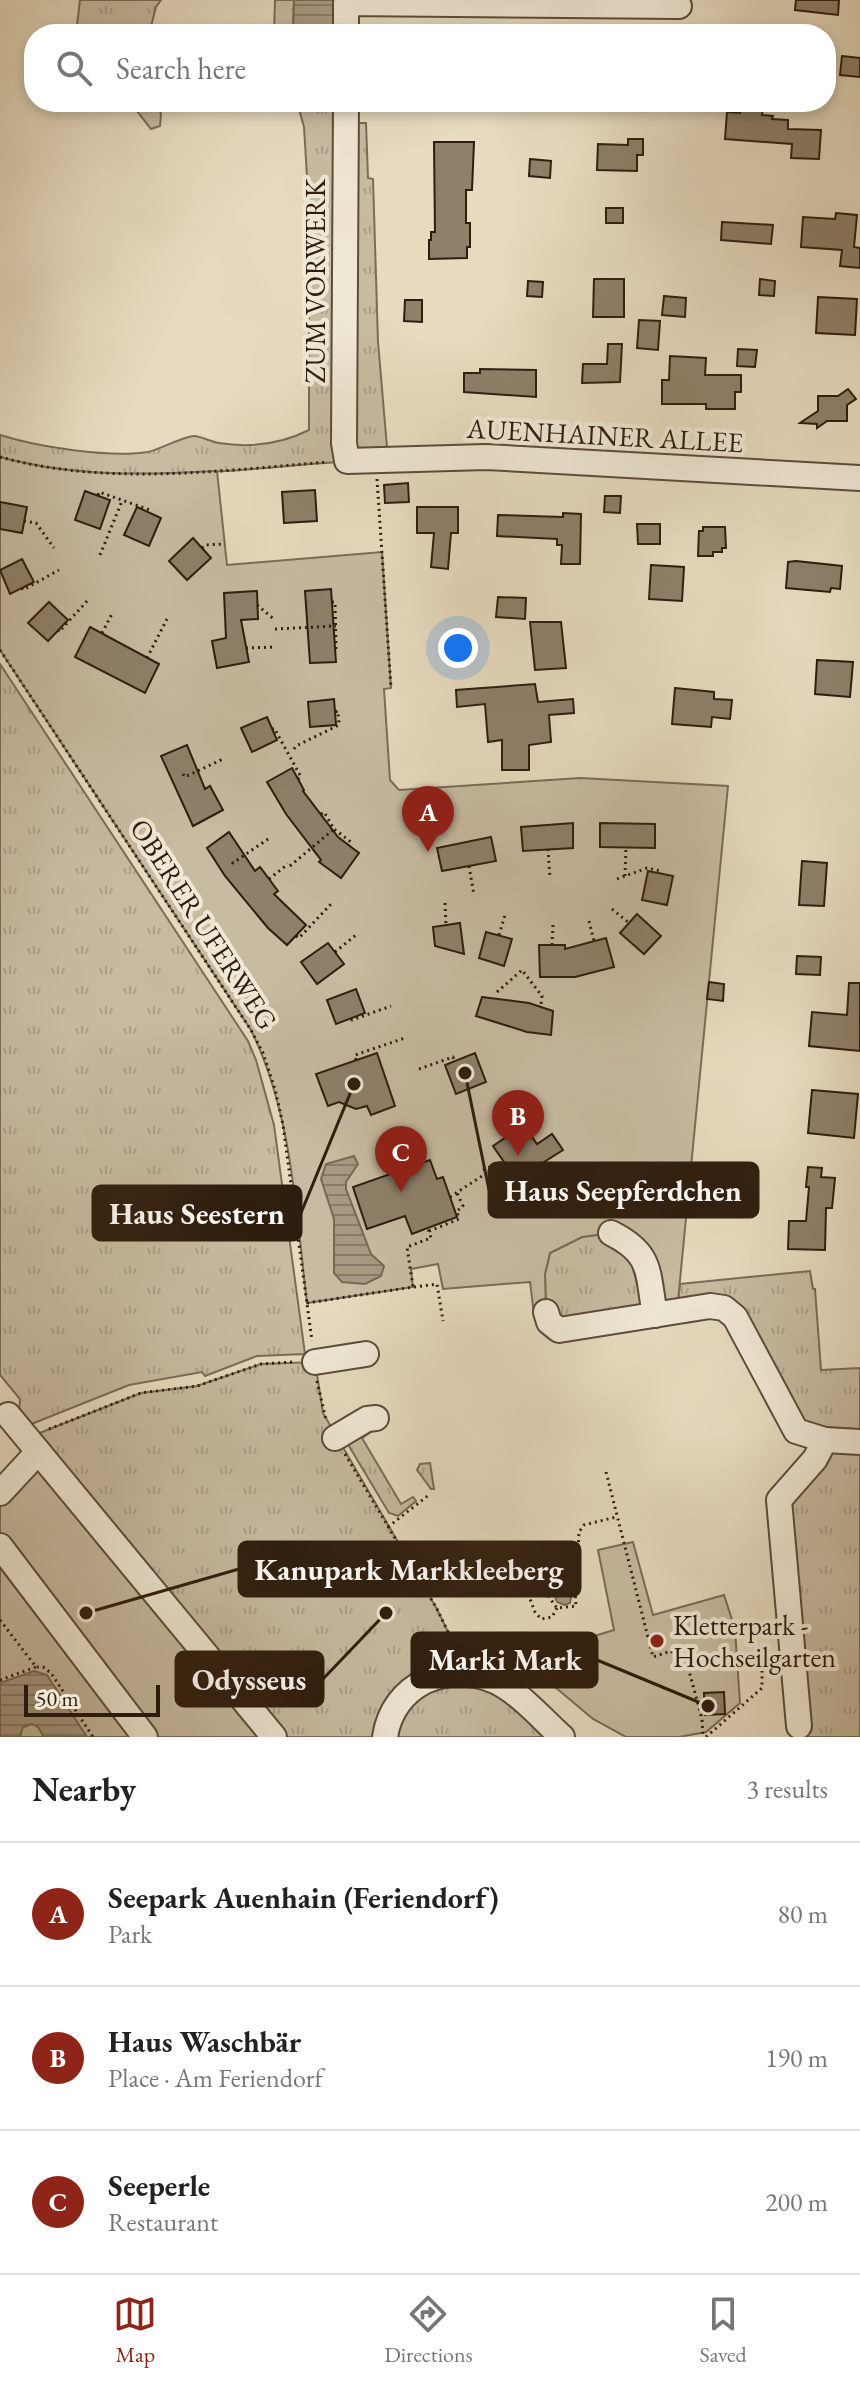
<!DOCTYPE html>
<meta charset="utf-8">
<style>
body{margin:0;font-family:"EB Garamond",serif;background:#f6f6f6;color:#222}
.scale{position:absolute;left:24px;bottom:20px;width:136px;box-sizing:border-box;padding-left:8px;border:4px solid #2e1d0e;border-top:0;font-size:22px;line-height:28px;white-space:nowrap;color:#2e1d0e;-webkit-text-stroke:6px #efe8d5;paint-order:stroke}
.you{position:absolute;left:458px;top:648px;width:28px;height:28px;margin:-20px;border:6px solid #fff;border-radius:50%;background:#1a73e8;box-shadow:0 0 0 12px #1a73e833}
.badge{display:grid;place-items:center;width:52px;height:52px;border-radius:50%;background:#8f2418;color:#fff;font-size:26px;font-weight:700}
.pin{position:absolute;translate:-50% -66px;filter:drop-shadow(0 2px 4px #0008)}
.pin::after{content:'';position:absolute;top:42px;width:28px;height:24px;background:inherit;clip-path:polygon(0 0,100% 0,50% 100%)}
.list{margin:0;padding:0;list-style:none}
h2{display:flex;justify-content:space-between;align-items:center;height:104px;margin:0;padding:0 32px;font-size:34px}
h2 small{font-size:26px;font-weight:400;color:#767676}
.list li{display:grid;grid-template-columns:52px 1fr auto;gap:24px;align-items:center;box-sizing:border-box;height:144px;padding:0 32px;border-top:2px solid #e0e0e0}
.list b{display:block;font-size:30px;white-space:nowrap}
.list p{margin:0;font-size:26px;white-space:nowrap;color:#767676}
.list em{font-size:26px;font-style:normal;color:#767676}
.icon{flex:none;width:44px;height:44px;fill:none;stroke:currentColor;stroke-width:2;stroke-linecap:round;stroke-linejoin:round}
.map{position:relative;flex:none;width:860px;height:1737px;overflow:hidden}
.search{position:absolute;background:#fff;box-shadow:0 4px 12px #0003;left:24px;right:24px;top:24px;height:88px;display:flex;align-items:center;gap:20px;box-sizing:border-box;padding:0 28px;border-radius:32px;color:#767676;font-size:30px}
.sheet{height:536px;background:#fff}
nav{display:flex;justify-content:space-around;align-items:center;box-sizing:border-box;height:112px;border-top:2px solid #e0e0e0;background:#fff;font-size:22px;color:#767676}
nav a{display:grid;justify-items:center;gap:4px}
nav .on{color:#8f2418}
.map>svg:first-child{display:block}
</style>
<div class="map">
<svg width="860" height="1737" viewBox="0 0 860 1737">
<defs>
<pattern id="grass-tufts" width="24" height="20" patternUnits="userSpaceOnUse" patternTransform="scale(2)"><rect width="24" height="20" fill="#c7bba1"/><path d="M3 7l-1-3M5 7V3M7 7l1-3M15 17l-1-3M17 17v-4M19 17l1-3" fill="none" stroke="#aba089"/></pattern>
<pattern id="water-rules" width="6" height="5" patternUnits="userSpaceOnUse" patternTransform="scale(2)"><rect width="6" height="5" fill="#a79a83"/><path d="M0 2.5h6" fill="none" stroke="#887d6a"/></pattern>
</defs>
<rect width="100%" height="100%" fill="#e6dbbf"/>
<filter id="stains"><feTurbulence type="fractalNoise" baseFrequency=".0025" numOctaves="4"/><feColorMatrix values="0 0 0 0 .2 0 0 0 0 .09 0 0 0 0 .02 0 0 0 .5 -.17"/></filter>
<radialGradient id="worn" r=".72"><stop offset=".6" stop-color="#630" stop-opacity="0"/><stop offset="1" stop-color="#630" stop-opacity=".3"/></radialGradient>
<g fill="url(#grass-tufts)" stroke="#7a6c58" stroke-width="2">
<polygon points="80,0 161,0 156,7 149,34 76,34"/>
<polygon points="275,0 294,0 293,34 274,34"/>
<polygon points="130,102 158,102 161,114 160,126 151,129"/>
<path d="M297,102H346V123H366L368,178L373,179L378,342L388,459C260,464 126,492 0,457V435C38,447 109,458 148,452C161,449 186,435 195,436C203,437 211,442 219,443C250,448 281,444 309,430V210L304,127Z"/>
<polygon points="0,664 248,1041 256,1060 274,1125 305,1354 257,1356 205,1376 202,1372 129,1385 29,1425 19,1412 20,1399 0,1375"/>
<polygon points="611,1233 632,1244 655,1315 559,1330 546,1312 545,1274 550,1253 582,1237"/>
<polygon points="810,1271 813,1289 815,1289 821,1370 860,1368 860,1737 801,1737 779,1500 825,1441 796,1431 735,1317 677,1311 680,1284"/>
<polygon points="315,1362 323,1413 437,1609 448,1632 455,1674 476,1675 562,1737 274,1737 27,1438 141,1393 197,1386 261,1364"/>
<polygon points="371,1425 374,1430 362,1438 401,1504 413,1497 416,1501 398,1516 389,1513 349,1446 350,1441"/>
<polygon points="430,1463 434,1489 431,1489 417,1470 420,1464"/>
</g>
<g fill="#c7bba1" stroke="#7a6c58" stroke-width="2">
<path d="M0,457C71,477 144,475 217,471L227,565L382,552L391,688L384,689L390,780L399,790L580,778L728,786L677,1311L655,1315L647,1271L611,1233L582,1237L550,1253L545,1274L546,1312L534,1314L530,1282L443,1289L438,1264L411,1269L413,1287L307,1303C296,1212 292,1113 251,1030L0,650Z"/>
<polygon points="38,1452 274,1737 0,1737 0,1488"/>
<polygon points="633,1542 653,1615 724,1595 735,1629 740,1703 706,1732 679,1737 626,1737 593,1719 549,1682 542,1652 614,1630 598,1550"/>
</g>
<g fill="url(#water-rules)" stroke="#776854" stroke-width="2">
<polygon points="294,0 336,0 336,34 293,34"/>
<polygon points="354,1156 358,1164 346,1182 346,1189 371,1254 384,1266 381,1276 365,1284 342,1282 334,1273 334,1219 321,1179 326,1164"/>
<polygon points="560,1583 571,1597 570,1603 564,1605 557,1602 553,1591"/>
<polygon points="34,1671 47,1675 87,1737 44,1737 38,1727 32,1724 23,1727 20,1737 0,1737 0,1683"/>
</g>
<g fill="#8e806a" stroke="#2e1d0e" stroke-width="2">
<polygon points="796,0 839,0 838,15 795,10"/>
<polygon points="842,56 860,58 860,77 840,75"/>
<polygon points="741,102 764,102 762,115 773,116 772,119 788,120 788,129 821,130 819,159 791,158 792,144 725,139 727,112 740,113"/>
<polygon points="628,139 643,139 643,155 637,155 637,171 597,170 598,144 628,145"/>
<polygon points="434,142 474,142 472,190 466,190 466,223 470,223 470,247 467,247 467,258 429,259 429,240 431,240 431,232 435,232"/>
<polygon points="530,159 551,161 550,178 529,176"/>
<rect x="606" y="208" width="17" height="15"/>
<polygon points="836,213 857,215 854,247 860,248 860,268 840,266 842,250 801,247 803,217 835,219"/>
<polygon points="722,222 773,225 771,244 721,240"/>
<polygon points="594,279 624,279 624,317 593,317"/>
<polygon points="760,279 775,281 774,296 759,295"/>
<polygon points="528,281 543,282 542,297 527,296"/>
<polygon points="664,296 686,298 685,317 662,315"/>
<polygon points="818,297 857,299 855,335 816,333"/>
<polygon points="405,300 422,300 422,322 404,321"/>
<polygon points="639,320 660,321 658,350 637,348"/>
<polygon points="608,344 622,344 620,382 582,383 583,364 607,364"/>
<polygon points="738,349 757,350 755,367 737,366"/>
<polygon points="670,356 706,358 705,375 741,375 741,392 735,392 735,409 706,409 706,404 662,404 662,380 669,380"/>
<polygon points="480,369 536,370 536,397 464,392 464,373 480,373"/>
<polygon points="848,389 856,399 847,405 847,421 827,421 817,428 817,424 800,423 818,411 818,396 838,396"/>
<polygon points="408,483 409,502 385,503 384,485"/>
<polygon points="315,490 317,521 284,523 282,492"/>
<polygon points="85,491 110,500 100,529 75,520"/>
<polygon points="605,496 621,496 620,513 604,512"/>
<polygon points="0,502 27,507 22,533 0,529"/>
<polygon points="137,507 161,518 149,546 124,535"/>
<polygon points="417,507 458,507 458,533 451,533 448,569 431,567 434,533 417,533"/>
<polygon points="563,513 581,514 580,564 561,564 562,545 557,545 557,539 497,536 498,515 563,517"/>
<polygon points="637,524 660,524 660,544 638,544"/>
<polygon points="703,527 725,527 726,548 722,548 722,552 713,552 713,556 698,556 699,531 703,531"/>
<polygon points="193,538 211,558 187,580 169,561"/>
<polygon points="22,559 34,582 10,594 0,570"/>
<polygon points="796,561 842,566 840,589 831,588 830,592 786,588 788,562"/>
<polygon points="651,565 684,567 682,601 649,599"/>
<polygon points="331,589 336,662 310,663 305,591"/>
<polygon points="257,591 258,619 241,620 249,662 217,668 212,641 226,638 224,593"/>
<polygon points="498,597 526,598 525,619 496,617"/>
<polygon points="49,602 68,620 48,641 28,623"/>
<polygon points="530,622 561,622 566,668 535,670"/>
<polygon points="90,627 159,664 145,693 75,657"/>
<polygon points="817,660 853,662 850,697 815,694"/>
<polygon points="535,684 538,702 573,699 574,713 549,715 551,742 529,745 529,770 502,770 502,740 488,742 485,704 457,707 456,690"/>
<polygon points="675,688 714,692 714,699 732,700 730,719 712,717 711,727 672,724"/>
<polygon points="334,699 336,725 310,727 308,702"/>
<polygon points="267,717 277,740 252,752 241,728"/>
<polygon points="187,745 205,789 210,786 223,810 193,826 161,756"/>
<polygon points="292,768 304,790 303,791 338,837 359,853 341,878 319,862 321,860 286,814 267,782"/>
<polygon points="573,823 573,848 523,851 521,827"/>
<polygon points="600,823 655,824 655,848 600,847"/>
<polygon points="229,832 255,871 260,867 278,891 274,894 306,925 287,945 268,928 225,876 207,848"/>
<polygon points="491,837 496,861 442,871 437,848"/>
<polygon points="802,861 827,863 824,906 799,905"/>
<polygon points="648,871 673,876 667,905 642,900"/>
<polygon points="637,914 661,936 644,954 620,933"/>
<polygon points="460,923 464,954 435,946 433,927"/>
<polygon points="486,932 512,939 504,966 479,958"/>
<polygon points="606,938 614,967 575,977 540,977 539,945 565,945 565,949"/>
<polygon points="328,943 344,964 317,984 301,962"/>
<polygon points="797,956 821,957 820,975 796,974"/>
<polygon points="709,982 724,984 723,1001 707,999"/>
<polygon points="849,983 860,983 860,1051 809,1046 812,1012 847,1015"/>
<polygon points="356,989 365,1013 336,1024 327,1000"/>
<polygon points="482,997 529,1003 553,1011 551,1035 527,1032 476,1016"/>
<polygon points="377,1053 395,1106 371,1115 367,1106 356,1109 339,1102 328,1106 316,1074"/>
<polygon points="475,1053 486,1082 456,1094 445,1065"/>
<polygon points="812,1090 858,1094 854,1138 808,1133"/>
<polygon points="524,1125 537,1144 552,1134 563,1150 541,1164 550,1177 526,1194 493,1146"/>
<polygon points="430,1160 437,1179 443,1177 457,1217 412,1234 405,1216 367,1229 353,1187"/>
<polygon points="808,1167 822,1168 821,1177 835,1178 832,1208 826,1208 825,1250 788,1249 789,1221 806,1221 809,1187 806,1187"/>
<polygon points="724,1692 725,1714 705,1715 704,1693"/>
</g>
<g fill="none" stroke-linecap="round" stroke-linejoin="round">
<defs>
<g id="minor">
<polyline points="346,34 346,3 679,6"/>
<polyline points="346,102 344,443 347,461 486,457 860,478"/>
<path d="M611,1233C653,1254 647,1272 655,1315"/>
<polyline points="546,1312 549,1322 559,1330 710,1306 724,1308 735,1317 796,1431 825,1440 860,1442"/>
<polyline points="315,1362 366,1354"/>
<polyline points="8,1415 274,1737"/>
<polyline points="335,1438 367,1419 376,1418"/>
<polyline points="0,1493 38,1452"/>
<polyline points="0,1546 145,1737"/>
<polyline points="799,1726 779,1500 815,1459 825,1440"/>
<path d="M385,1737C393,1684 447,1660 495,1681C520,1693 541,1718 562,1737"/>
</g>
</defs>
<use href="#minor" stroke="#5c4c3a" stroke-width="28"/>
<g stroke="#2e1d0e" stroke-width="3" stroke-dasharray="2 4" stroke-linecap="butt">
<path d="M0,457C106,486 219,471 327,462"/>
<polyline points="377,479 391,688"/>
<polyline points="98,495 99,492 150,510 149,513"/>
<polyline points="24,521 36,523 54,548"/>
<polyline points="202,548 205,545 225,544"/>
<polyline points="100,555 122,501"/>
<polyline points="22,588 23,590 59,570"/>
<polyline points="332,602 335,602 336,649"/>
<polyline points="257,605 275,620"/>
<polyline points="275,629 336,626"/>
<polyline points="58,630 59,632 87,601"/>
<polyline points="102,633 113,612"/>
<polyline points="246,648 275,647"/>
<polyline points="0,650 251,1030 263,1053 275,1089 283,1125 312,1341"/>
<polyline points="147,658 167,619"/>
<polyline points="272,729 274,728 301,777 298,779"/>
<polyline points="294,749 296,746 339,725 338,711 335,712"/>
<polyline points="183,774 185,777 225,758"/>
<polyline points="321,814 324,812 334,829 351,842 348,845"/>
<polyline points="548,849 550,879"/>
<polyline points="232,862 233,863 268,839"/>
<polyline points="290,866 334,829"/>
<polyline points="469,866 474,895"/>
<polyline points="625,876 626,847"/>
<polyline points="269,879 288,864"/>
<polyline points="617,879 647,868 661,871 661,874"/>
<polyline points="445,903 446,925"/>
<polyline points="612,909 629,923"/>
<polyline points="589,921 594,941"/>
<polyline points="499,935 505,915"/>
<polyline points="296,936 299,938 331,904"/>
<polyline points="552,945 553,925"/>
<polyline points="335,952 356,935"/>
<polyline points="497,992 522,970 542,996 541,1004"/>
<polyline points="351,1019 352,1020 391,1006"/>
<polyline points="356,1060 355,1055 405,1038"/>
<polyline points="419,1069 453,1057 454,1061"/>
<polyline points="498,1128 506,1137"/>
<polyline points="483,1170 504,1161"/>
<polyline points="500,1196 519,1183"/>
<polyline points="450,1197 485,1174"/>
<polyline points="429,1231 459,1219 457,1211 463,1206 457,1193"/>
<polyline points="414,1287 437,1284 443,1321"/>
<polyline points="307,1303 413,1287 407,1247 431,1238 428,1228"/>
<polyline points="317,1381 326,1420"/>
<polyline points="49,1429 141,1393 197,1386 261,1364 294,1362"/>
<polyline points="345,1454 437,1609 448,1632 453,1655"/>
<polyline points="606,1472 653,1657 671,1651 688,1667 702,1719 703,1737"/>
<polyline points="388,1527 430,1494"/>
<path d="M557,1608L552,1617L541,1619L535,1612L527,1591L513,1581L510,1571L498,1562L497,1557L502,1547H516L525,1552C535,1571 543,1590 557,1608L576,1606L575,1592L569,1587V1582L578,1550L579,1532L584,1525L616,1517"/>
<polyline points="0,1620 36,1667 43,1667 51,1673 93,1737"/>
<polyline points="0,1680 36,1667"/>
<polyline points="56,1703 66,1697"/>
<polyline points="706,1737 762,1688 762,1668 772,1667"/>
</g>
<use href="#minor" stroke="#efe8d5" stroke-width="24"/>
</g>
<circle fill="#8f2418" stroke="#efe8d5" stroke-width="3" cx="657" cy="1641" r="8"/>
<g text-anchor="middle" stroke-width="8" stroke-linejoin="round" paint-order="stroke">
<g font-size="28" fill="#2e1d0e" stroke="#efe8d5">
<text transform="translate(315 281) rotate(-90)" y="10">ZUM VORWERK</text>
<text transform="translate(605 435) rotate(3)" y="10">AUENHAINER ALLEE</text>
<text transform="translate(204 924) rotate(57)" y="10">OBERER UFERWEG</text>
</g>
<g font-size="28" fill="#2e1d0e" stroke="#efe8d5" text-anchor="start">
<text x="673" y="1635">Kletterpark -<tspan x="673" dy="32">Hochseilgarten</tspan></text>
</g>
</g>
<path fill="none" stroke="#2e1d0e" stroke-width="3" d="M465 1073L489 1190M354 1084L301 1213M86 1613L239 1569M708 1706L597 1660M386 1613L323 1679"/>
<g fill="#2e1d0e" stroke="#efe8d5" stroke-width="3">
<circle cx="465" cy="1073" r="8"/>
<circle cx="354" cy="1084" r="8"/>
<circle cx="86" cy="1613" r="8"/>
<circle cx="708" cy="1706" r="8"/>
<circle cx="386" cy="1613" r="8"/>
</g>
<g fill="#2e1d0e" stroke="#2e1d0e" stroke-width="3">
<rect x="489" y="1163" width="269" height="54" rx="8"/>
<rect x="93" y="1186" width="208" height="54" rx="8"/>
<rect x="239" y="1542" width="341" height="54" rx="8"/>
<rect x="412" y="1633" width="185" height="54" rx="8"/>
<rect x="176" y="1652" width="147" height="54" rx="8"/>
</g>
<g font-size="30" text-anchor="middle" font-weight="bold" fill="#fff">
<text x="623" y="1201">Haus Seepferdchen</text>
<text x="197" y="1224">Haus Seestern</text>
<text x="409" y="1580">Kanupark Markkleeberg</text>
<text x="505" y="1670">Marki Mark</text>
<text x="249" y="1690">Odysseus</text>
</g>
<rect width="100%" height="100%" filter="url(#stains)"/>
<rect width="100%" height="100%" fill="url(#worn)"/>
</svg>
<div class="scale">50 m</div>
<div class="you"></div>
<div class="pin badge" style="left:428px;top:852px">A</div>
<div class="pin badge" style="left:518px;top:1156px">B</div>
<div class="pin badge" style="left:401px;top:1192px">C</div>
<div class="search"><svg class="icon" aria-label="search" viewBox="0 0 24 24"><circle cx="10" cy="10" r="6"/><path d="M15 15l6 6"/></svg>Search here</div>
</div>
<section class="sheet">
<h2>Nearby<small>3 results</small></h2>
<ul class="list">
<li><span class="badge">A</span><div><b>Seepark Auenhain (Feriendorf)</b><p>Park</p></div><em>80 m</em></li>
<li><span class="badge">B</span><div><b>Haus Waschbär</b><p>Place · Am Feriendorf</p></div><em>190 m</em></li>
<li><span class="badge">C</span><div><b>Seeperle</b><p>Restaurant</p></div><em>200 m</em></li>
</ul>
</section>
<nav>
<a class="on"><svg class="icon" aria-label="map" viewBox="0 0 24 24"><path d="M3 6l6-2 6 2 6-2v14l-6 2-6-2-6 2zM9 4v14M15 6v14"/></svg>Map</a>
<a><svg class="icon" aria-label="directions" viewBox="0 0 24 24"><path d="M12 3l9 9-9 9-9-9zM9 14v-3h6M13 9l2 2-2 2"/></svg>Directions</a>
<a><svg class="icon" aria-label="saved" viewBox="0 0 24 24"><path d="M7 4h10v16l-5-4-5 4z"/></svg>Saved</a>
</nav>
